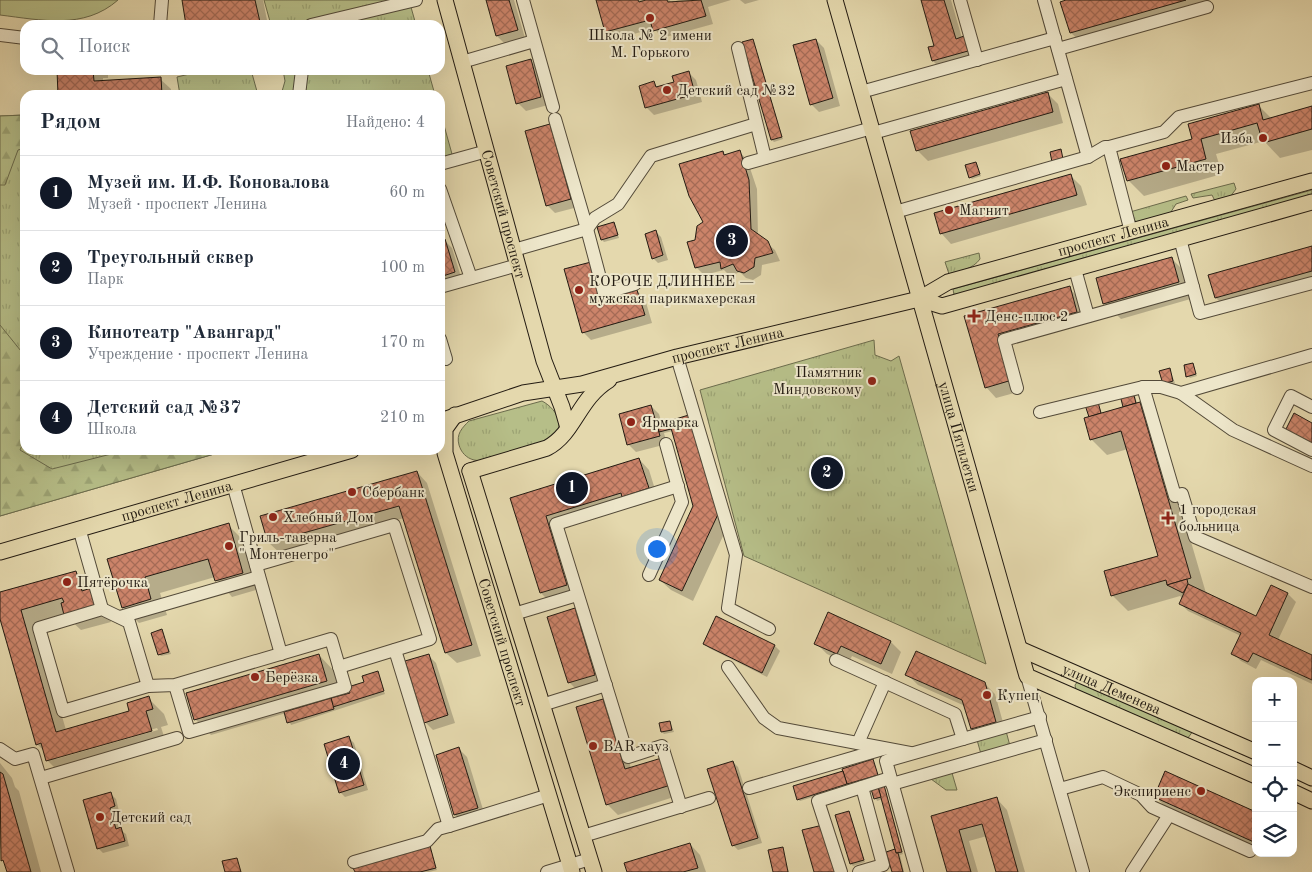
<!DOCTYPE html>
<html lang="ru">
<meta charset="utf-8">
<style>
body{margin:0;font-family:"Old Standard TT",serif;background:#f6f6f7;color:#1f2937}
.controls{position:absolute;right:15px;bottom:15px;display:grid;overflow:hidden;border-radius:10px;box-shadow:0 5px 20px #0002}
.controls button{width:45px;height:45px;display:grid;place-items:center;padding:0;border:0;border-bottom:1px solid #e0e1e3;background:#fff;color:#1f2937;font:25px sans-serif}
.you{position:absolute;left:656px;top:548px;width:18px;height:18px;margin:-12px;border:4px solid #fff;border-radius:50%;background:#1a73e8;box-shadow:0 0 0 8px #1a73e833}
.badge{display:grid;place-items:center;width:32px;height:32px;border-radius:50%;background:#111827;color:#fff;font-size:16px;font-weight:700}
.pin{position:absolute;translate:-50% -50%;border:2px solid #fff;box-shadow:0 1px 5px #0006}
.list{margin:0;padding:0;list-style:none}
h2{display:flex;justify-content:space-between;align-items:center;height:65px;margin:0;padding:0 20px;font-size:21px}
h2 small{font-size:16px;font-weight:400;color:#747a83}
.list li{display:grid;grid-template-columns:32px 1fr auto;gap:15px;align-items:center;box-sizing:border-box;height:75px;padding:0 20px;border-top:1px solid #e0e1e3}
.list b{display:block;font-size:19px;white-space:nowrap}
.list p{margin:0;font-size:16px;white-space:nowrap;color:#747a83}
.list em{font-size:16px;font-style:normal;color:#747a83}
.icon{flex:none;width:28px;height:28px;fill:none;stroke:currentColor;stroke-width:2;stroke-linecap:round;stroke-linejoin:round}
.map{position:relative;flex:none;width:1312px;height:872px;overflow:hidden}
.search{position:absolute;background:#fff;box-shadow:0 5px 20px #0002;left:20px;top:20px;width:425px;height:55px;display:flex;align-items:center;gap:12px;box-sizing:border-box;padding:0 18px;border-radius:15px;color:#747a83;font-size:19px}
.panel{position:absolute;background:#fff;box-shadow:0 5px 20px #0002;left:20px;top:90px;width:425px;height:365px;border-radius:15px}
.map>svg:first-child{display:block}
</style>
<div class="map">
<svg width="1312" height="872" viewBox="0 0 1312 872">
<defs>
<pattern id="grass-tufts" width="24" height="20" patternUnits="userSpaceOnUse" patternTransform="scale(1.25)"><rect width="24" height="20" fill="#b6be88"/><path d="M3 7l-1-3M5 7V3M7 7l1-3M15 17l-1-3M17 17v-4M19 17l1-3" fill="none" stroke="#9ca374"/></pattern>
<pattern id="forest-firs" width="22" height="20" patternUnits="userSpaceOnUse" patternTransform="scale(1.25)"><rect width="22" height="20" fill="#b6be88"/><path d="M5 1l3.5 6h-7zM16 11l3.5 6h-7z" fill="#9ca374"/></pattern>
<pattern id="building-cross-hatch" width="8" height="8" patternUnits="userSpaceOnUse" patternTransform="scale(1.25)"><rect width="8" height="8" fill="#cc846a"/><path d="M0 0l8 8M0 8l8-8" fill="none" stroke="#a56b56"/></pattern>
</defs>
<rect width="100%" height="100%" fill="#e4d8ad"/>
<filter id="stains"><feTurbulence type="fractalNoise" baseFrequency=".004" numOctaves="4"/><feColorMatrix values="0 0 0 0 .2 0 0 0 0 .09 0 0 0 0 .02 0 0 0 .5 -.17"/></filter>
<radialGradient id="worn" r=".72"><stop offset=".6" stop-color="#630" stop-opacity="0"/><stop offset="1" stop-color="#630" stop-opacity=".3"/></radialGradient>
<g fill="url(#grass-tufts)" stroke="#6c6c4d">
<polygon points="264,0 409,0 416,25 271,25"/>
<polygon points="206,70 251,70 258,95 180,95 177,77"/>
<polygon points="283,70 428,70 435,95 281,95 285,81"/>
<polygon points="440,111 452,154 440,158"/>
<polygon points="25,115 25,450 228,450 0,516 0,116"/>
<polygon points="1234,183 1236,189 1230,197 1215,201 1212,195 1193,198 1191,194"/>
<polygon points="1312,190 1312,195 954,295 953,289"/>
<polygon points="1186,196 1188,200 1176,204 1169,215 1140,223 1135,221 1130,212"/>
<path d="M979,253L980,259C973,269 960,271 949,274L945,262Z"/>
<polygon points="874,340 875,355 891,361 899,356 986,664 744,556 700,390"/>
<path d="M542,401C559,410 568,431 546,442C536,447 523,449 512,452C501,456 487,463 474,460C466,458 461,452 459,445C456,434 462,428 469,421Z"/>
<polygon points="1078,681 1193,731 1185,742 1076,691 1075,685"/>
<polygon points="1006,731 1010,746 981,754 977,740"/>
<polygon points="952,773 957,790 946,790 931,779"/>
</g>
<g fill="url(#forest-firs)" stroke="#6c6c4d">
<polygon points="25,115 25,148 18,150 5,185 0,185 0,116"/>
<polygon points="0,325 25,356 25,439 20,450 52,469 127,450 228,450 0,516"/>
</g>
<path fill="#b6be88" stroke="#6c6c4d" d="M0,0H118C84,30 41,20 0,15Z"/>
<g fill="#0003" fill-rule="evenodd">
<polygon points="183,0 263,0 268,25 187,25"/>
<polygon points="487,0 514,0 525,38 505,44 497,36"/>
<polygon points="597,0 643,0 644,2 669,0 672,2 679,0 731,0 708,7 713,24 662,38 654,28 614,40 606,32"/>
<polygon points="740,0 759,0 745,4"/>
<polygon points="922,0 951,0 962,38 978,62 944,72 933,61 930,48 936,46"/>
<polygon points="1071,0 1208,0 1209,3 1079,40 1071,33"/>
<polygon points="753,40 783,139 774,142 772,140"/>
<polygon points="816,40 824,48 840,106 819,112 811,104"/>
<polygon points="530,60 538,68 548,105 526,111 518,103"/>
<polygon points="58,70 108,70 108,78 103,78 103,82 160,79 171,89 171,95 59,95"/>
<polygon points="688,72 696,80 702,102 654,115 646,107 654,83 658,88 676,83"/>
<polygon points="1047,93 1058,104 1063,123 928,161 917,150"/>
<polygon points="1259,106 1272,119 1312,107 1312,150 1280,158 1264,141 1216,154 1222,174 1144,196 1128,180"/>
<polygon points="550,125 558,133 578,207 555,213 547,205"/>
<polygon points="723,152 726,156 739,152 747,159 757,189 758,236 775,250 780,261 762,265 761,275 753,280 746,278 740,272 730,276 724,270 704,275 696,267 697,241 705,223"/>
<polygon points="976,163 981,176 972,179 970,177"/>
<polygon points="1071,176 1081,186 1087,205 951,244 941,233"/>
<polygon points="614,223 619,238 604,242 602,240"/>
<polygon points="656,232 661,237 668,260 658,263 653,258"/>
<polygon points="444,240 452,248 462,280 440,283 440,241"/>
<polygon points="1312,247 1312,285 1226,308 1216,298"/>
<polygon points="1171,258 1187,274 1194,298 1121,319 1105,303"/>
<polygon points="590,263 606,300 637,291 645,299 652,323 591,340 583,332"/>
<polygon points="1069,288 1080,299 1087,322 1008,345 1022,391 996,398 986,387 966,317"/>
<polygon points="440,355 445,371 440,372"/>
<polygon points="1193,364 1197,376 1190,378 1188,376"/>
<polygon points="1170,370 1175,383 1166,386"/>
<polygon points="1135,395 1137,404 1139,403 1155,419 1206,593 1257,617 1271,587 1288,594 1296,602 1278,640 1312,656 1312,684 1261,660 1256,669 1241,661 1233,654 1241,636 1188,611 1180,603 1182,598 1180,596 1128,611 1112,595 1159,557 1128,449 1107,455 1091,439 1090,418 1098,403 1102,414 1125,407 1122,396"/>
<polygon points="651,406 659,414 662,424 692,416 730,521 693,601 671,590 660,580 694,506 673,431 664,433 667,444 636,452 628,444"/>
<polygon points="639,459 649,470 658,499 634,507 630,504 556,527 577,596 552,604 541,593 512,499"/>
<polygon points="417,472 427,483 481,656 457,663 446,653 404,518 280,553 269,543 261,517"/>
<polygon points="228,525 244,541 259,589 232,597 215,577 160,593 167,615 139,623 123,607 109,560"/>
<path d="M76,572L106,606L111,622L81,630L67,617L36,626L66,730L131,712L148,698L164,714L168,725L161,727L167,746L63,776L47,760L45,752L37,744L0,614V594ZM157,728L158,730L56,759L54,757Z"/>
<polygon points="574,610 585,621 605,685 580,693 569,682"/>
<polygon points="829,614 891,642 901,652 892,674 852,656 848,664 827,654 816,643"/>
<polygon points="717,617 775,646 780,651 767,677 709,648 704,643"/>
<polygon points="162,631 171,654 161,656 159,654"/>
<polygon points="319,655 334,671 342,696 351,694 377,673 385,694 291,725 286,713 211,735 195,719"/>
<polygon points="428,655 436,663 455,723 433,730 425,722"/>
<polygon points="907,674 984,683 995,694 1006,733 983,739 972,729 965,706 918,685"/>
<polygon points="603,700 613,711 631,768 665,758 683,794 618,815 607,804"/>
<polygon points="670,722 674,732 664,734 662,732"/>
<polygon points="349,738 354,743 368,790 345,797 340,792"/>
<polygon points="459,749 467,757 485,816 463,823 455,815"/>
<polygon points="873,761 879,777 800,801 798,799 794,787"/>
<polygon points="733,762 738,767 762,843 738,850 733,845"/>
<polygon points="0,763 12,778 15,787 19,791 41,872 8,872 0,846"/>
<polygon points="884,787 903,854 900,855 904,872 893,872 888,852 897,850 883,799 877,801 872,790"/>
<polygon points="111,794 116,799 119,811 115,812 119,829 126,834 129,846 103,853 98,848"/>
<polygon points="1155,797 1256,813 1256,848 1166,807"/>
<polygon points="997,799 1007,810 1025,872 997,872 987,836 969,841 978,872 948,872 932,817"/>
<polygon points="849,812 865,862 853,866 851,864"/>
<polygon points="690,844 700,855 706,872 628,872"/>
<polygon points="429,848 437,870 429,872 356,872"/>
<polygon points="782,848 789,872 774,872"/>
</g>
<g fill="url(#building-cross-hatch)" stroke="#231b12">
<polygon points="182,0 255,0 260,22 247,25 186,25"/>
<polygon points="486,0 509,0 518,30 496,36"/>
<polygon points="596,0 638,0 639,2 646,0 667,0 668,2 701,0 706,16 653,31 650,20 605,32"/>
<polygon points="921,0 944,0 956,39 964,36 968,51 932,61 928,47 934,46"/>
<polygon points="1066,0 1186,0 1070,33 1060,2"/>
<polygon points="753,39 782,137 771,140 742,42"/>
<polygon points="816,39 833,98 810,105 793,45"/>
<polygon points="531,59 541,97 516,104 506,66"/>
<polygon points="57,70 93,70 94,81 161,77 162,95 58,95"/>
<polygon points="689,71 695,94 645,108 639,86 654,81 656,87 674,82 672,76"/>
<polygon points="1048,92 1053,112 916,151 910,131"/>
<polygon points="1259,104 1263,120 1312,106 1312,129 1263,143 1257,123 1201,139 1206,159 1127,181 1120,159 1192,139 1188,124"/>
<polygon points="550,124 571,199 546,206 525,131"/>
<polygon points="1061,149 1063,159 1052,162 1050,152"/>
<polygon points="740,150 749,180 751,229 768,241 773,253 755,258 754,267 744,273 737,271 733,264 721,269 720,262 695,268 687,242 695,240 697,226 703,222 689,196 679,164 723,151 724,155"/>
<polygon points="976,162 980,174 969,178 965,165"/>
<polygon points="1071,174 1077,195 940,234 934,213"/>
<polygon points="614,222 618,235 601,240 597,227"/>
<polygon points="656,230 663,255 652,259 645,234"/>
<polygon points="445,239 455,272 440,277 440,240"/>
<polygon points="1312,246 1312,271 1215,298 1208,275"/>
<polygon points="1172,257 1179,282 1103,304 1096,278"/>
<polygon points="591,262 601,300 637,290 645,315 582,333 564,269"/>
<polygon points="1070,286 1077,312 998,334 1012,380 985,388 964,316"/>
<polygon points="1193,363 1196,374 1186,377 1184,365"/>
<polygon points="1170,368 1173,381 1163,384 1159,371"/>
<polygon points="1133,392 1136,403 1123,407 1120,395"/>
<polygon points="1098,402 1101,413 1089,417 1085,405"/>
<polygon points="1140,402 1191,578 1167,585 1166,580 1111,596 1104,571 1158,556 1121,431 1090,440 1084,418"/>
<polygon points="651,405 660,436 627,445 619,414"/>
<polygon points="1294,413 1312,423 1312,447 1284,433"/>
<polygon points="692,414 720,510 682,591 659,580 693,506 669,421"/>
<polygon points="669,421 671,429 659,432 657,424"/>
<polygon points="639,458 649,488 622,497 621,493 546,516 567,585 540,593 510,498"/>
<polygon points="417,471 472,645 445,653 399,506 268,543 260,516"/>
<polygon points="229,523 243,573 215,581 208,559 145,577 151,599 122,608 107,559"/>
<polygon points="76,571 82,591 91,588 95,606 64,615 61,603 64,602 62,598 21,610 56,732 129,711 127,703 149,696 153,709 146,711 152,731 46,761 41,743 36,745 0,619 0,592"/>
<polygon points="1187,579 1188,584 1183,593 1167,585"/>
<polygon points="1188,584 1256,616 1271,585 1288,593 1269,635 1312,655 1312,680 1253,653 1248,662 1231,654 1241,633 1179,604"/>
<polygon points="575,608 595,675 568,683 547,617"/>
<polygon points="828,612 891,641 881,664 841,646 837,654 814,644"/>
<polygon points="716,616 775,645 762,673 703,644"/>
<polygon points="162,629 169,652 158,655 151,633"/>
<polygon points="916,651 985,682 996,722 971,729 962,700 905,675"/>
<polygon points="319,654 327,681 194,720 186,693"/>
<polygon points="429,654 448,715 424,723 405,661"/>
<polygon points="378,671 384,691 333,707 331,698 350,693 348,687 364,682 362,676"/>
<polygon points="331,698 334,709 287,723 284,712"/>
<polygon points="603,699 625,769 665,757 674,784 606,805 576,707"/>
<polygon points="670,721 672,730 661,732 659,723"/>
<polygon points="349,736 364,785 339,793 324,744"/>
<polygon points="459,747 478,808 454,815 436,755"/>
<polygon points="873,759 878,775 847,784 842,769"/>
<polygon points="733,761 758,838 732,846 707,769"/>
<polygon points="843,771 847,784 797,800 793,786"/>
<polygon points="1165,771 1256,812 1256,843 1154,797"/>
<polygon points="0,772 3,774 31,872 7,872 3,860 1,861"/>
<polygon points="884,785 902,852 896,853 878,787"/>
<polygon points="878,787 881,797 874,799 871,789"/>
<polygon points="111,792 115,806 110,808 116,829 121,827 125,841 97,849 83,800"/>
<polygon points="997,797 1018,872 996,872 982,824 959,830 971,872 947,872 931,816"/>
<polygon points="849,811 864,860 850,864 835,815"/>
<polygon points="823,825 835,872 814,872 802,830"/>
<polygon points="690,843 698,868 683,872 627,872 624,863"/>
<polygon points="430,846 436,868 420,872 355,872 353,868"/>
<polygon points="783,847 788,872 773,872 768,850"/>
<polygon points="895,849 896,853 898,853 903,872 892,872 886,852"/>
<polygon points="237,858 241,872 225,872 222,861"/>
</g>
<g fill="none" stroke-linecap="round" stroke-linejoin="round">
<defs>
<g id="minor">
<polyline points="523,0 553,107"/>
<polyline points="960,0 977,60"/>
<polyline points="1044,0 1088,157"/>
<polyline points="160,25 162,0"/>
<polyline points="311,25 416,0"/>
<polyline points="0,35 25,38"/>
<polyline points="738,48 765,158"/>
<polyline points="1058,49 1207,7"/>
<polyline points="462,62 534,41"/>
<polyline points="861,92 1055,38"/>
<polyline points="299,95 302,70"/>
<polyline points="555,119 587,229"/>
<polyline points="873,133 1066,79"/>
<polyline points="748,163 872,128"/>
<polyline points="440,164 487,151"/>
<polyline points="440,189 471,278"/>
<polyline points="895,212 1088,157 1105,147 1109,147"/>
<polyline points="587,229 595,218 618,204 651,156 756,124"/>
<polyline points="1131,232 1109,147 1164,132 1179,117 1312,83"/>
<polyline points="1180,239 1200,313 1312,283"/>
<polyline points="514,250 587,229 604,293 635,284"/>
<polyline points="1075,269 1088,316"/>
<polyline points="440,287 518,265"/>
<polyline points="440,339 446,359"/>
<polyline points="677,357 736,555 728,608 769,629"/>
<polyline points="1143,387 1175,496 1182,494 1195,537 1312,587"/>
<polyline points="1017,388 1004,340 1193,287"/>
<polyline points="1181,393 1233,430 1312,466"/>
<polyline points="1312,407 1291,396 1274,430 1312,450"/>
<polyline points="1040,412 1143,387 1161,387 1181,393 1312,355"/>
<polyline points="233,484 281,654"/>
<polyline points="678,486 556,524 628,757 662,746 681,807"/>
<polyline points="79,528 102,609"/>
<polyline points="256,565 394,525 430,639 339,667"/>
<polyline points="649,575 682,502 666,444"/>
<polygon points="102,609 129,622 148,686 63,711 39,628"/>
<polyline points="514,614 577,595"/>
<polyline points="120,617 259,577"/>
<polyline points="395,650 449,826 549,795"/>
<polyline points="836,660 955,714 963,739"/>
<polyline points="728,667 764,718 778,728 910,753"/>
<polyline points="1027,676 1083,872"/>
<polyline points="148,686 175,685 331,639 345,687 189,732 175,685"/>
<polyline points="542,705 606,685"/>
<polyline points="858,743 885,682"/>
<polyline points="0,749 15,759 33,754 68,872"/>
<polyline points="41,778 177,738"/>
<polyline points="892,784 1046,740"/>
<polyline points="749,788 883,749"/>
<polyline points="1060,789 1103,777 1141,795 1152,807 1250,851"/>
<polyline points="583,836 709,798"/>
<polyline points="354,862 427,841 438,829 449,826"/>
<polyline points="547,872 590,859"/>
<polyline points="841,872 818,801 890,778"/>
<polyline points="859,872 883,865 862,787"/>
<polyline points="917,872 886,761 1040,717"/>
<polyline points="1132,872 1169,815"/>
</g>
<g id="major">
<path id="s1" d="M445,0L544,361L562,407L568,428"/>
<path id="s2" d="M835,0L1027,676L1256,776"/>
<polyline points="919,299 942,306 1312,202"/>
<path id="s3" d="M455,415L445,429V453L572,872"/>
<path id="s4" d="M440,421L523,393L582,384L677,357L919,299L948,282L1312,181"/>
<polyline points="470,471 594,872"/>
<path d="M470,471L547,448C575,433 578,399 609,380"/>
<path id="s5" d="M0,552L352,450"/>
<path id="s6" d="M1020,649L1256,752"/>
<polyline points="1293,769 1312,778"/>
<polyline points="1293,792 1312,801"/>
</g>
</defs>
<use href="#minor" stroke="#534a39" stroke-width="14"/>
<use href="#major" stroke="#231b12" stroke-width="17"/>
<use href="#minor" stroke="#ede6ca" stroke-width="12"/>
<use href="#major" stroke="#e4d8ad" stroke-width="15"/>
</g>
<g fill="#8f2418" stroke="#ede6ca" stroke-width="2">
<circle cx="650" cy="18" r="5"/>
<circle cx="667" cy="90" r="5"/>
<circle cx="1263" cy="138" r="5"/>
<circle cx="1166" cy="166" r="5"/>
<circle cx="949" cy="210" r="5"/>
<circle cx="579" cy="290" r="5"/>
<path d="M971.5 308.5h5v5h5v5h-5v5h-5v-5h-5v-5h5z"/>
<circle cx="872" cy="381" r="5"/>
<circle cx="631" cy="422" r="5"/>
<circle cx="352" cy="492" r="5"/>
<circle cx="273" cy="517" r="5"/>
<path d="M1165.5 510.5h5v5h5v5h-5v5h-5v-5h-5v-5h5z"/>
<circle cx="229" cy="546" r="5"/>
<circle cx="67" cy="582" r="5"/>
<circle cx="255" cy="677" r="5"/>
<circle cx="987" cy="695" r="5"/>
<circle cx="593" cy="746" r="5"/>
<circle cx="1201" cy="791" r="5"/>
<circle cx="100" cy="817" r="5"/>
</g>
<g text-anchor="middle" stroke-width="4" stroke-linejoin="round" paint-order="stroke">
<g font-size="15" fill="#231b12" stroke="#ede6ca" text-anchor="start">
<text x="650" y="40" text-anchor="middle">Школа № 2 имени<tspan x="650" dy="17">М. Горького</tspan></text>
<text x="677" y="95">Детский сад №32</text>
<text x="1253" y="143" text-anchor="end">Изба</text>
<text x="1176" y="171">Мастер</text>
<text x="959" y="215">Магнит</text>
<text x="589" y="286">КОРОЧЕ ДЛИННЕЕ —<tspan x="589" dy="17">мужская парикмахерская</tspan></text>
<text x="985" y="321">Денс-плюс 2</text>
<text x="862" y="377" text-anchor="end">Памятник<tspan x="862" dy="17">Миндовскому</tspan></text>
<text x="641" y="427">Ярмарка</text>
<text x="362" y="497">Сбербанк</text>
<text x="1179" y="514">1 городская<tspan x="1179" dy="17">больница</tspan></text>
<text x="283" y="522">Хлебный Дом</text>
<text x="239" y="542">Гриль-таверна<tspan x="239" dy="17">" Монтенегро"</tspan></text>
<text x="77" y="587">Пятёрочка</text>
<text x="265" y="682">Берёзка</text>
<text x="997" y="700">Купец</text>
<text x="603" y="751">BAR хауз</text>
<text x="1191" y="796" text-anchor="end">Экспириенс</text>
<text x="110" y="822">Детский сад</text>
</g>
<g font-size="15" fill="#231b12" stroke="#ede6ca">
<text dy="5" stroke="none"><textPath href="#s1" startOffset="222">Советский проспект</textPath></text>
<text dy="5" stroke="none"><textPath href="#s4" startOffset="700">проспект Ленина</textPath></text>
<text dy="5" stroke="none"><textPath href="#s4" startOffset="298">проспект Ленина</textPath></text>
<text dy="5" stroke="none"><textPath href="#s2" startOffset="454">улица Пятилетки</textPath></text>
<text dy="5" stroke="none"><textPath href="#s5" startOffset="184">проспект Ленина</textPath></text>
<text dy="5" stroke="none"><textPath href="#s3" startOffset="239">Советский проспект</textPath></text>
<text dy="5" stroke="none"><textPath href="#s6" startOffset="100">улица Деменева</textPath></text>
</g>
</g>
<rect width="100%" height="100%" filter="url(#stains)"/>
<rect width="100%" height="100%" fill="url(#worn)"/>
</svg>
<div class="controls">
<button>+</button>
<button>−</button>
<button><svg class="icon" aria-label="locate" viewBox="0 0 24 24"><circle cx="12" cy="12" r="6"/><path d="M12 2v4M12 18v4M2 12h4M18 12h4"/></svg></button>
<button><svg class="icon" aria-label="layers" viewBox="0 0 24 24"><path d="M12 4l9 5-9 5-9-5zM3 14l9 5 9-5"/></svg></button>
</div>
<div class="you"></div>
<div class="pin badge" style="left:572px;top:488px">1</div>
<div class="pin badge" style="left:827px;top:473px">2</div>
<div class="pin badge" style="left:732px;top:241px">3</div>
<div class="pin badge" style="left:344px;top:764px">4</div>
<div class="search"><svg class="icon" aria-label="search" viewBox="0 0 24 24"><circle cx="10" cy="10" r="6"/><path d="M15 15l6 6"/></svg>Поиск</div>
<section class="panel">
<h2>Рядом<small>Найдено: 4</small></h2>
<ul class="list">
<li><span class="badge">1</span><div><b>Музей им. И.Ф. Коновалова</b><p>Музей · проспект Ленина</p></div><em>60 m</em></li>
<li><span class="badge">2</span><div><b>Треугольный сквер</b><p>Парк</p></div><em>100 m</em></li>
<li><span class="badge">3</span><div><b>Кинотеатр &quot;Авангард&quot;</b><p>Учреждение · проспект Ленина</p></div><em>170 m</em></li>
<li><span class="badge">4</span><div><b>Детский сад №37</b><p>Школа</p></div><em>210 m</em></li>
</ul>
</section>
</div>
